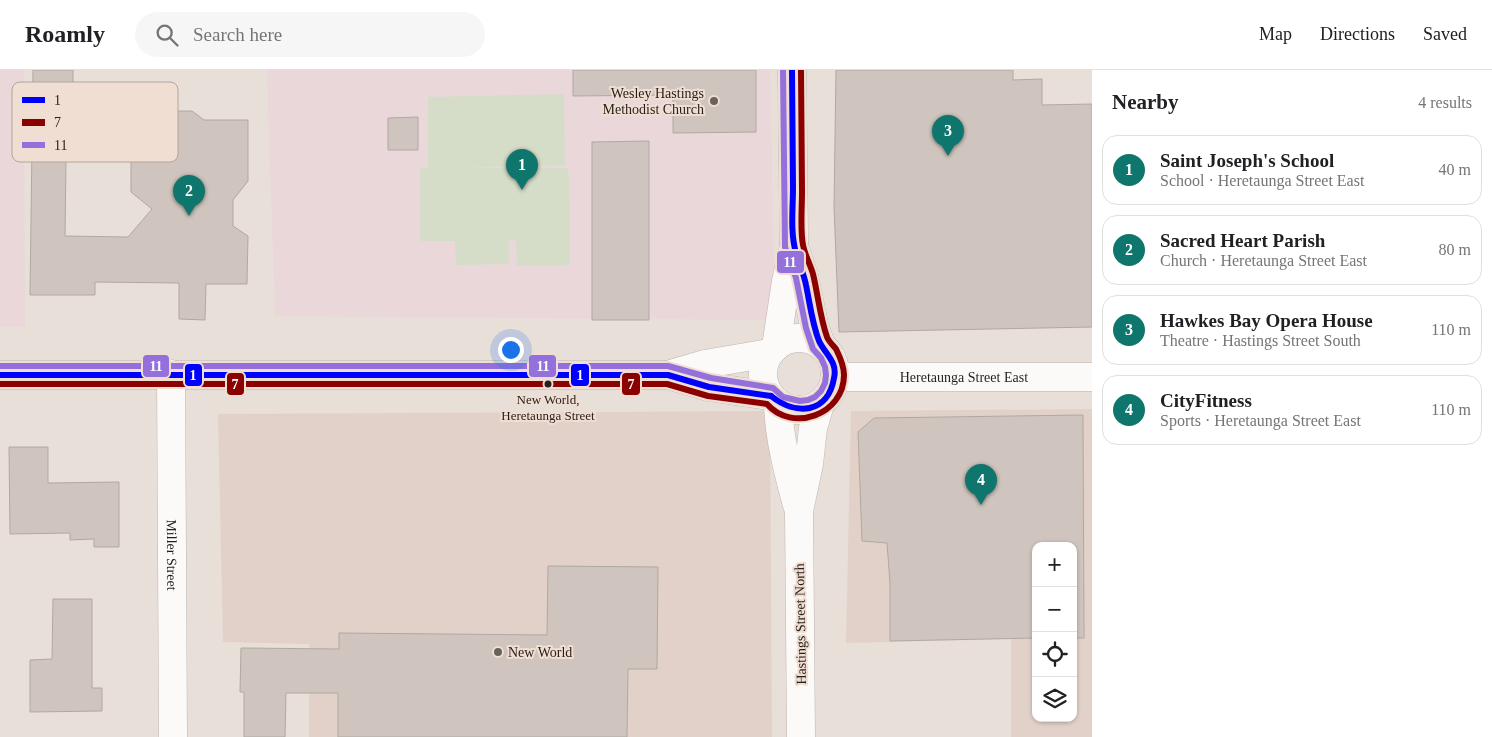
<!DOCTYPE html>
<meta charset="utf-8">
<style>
body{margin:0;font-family:"Times New Roman",serif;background:#f6f6f6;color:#202124}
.controls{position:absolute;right:15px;bottom:15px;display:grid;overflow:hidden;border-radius:10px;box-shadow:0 1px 4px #0004}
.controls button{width:45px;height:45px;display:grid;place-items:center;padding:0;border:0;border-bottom:1px solid #e0e0e0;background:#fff;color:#202124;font:25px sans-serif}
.you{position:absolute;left:510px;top:279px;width:18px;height:18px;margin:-12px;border:4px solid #fff;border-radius:50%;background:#1a73e8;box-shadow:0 0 0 8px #1a73e833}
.badge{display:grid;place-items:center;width:32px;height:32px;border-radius:50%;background:#0f766e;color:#fff;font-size:16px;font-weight:700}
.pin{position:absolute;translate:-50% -41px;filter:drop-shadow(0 1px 2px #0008)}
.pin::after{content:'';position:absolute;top:26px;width:18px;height:15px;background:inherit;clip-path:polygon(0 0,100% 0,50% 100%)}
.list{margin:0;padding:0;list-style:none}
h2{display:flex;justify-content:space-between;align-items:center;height:65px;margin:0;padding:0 20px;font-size:21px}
h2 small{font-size:16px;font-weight:400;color:#757577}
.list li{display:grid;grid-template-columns:32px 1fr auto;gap:15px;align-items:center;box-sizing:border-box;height:70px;margin:0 10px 10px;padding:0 10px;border:1px solid #e0e0e0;border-radius:15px}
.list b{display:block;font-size:19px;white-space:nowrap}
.list p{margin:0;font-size:16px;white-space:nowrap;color:#757577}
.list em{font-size:16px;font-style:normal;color:#757577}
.icon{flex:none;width:28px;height:28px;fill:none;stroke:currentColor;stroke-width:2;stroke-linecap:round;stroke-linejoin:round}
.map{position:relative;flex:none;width:1092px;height:667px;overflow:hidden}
header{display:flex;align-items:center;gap:30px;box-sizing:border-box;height:70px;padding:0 25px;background:#fff;border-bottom:1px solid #e0e0e0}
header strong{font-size:24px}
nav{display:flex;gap:28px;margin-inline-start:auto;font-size:18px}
.search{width:350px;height:45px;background:#f6f6f6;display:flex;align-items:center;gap:12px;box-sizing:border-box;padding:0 18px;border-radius:28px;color:#757577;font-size:19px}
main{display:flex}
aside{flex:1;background:#fff}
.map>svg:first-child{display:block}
</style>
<header>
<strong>Roamly</strong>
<div class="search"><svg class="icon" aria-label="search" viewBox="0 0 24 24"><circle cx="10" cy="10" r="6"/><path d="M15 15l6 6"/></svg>Search here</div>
<nav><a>Map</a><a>Directions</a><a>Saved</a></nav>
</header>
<main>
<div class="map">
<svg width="1092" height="667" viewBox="0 0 1092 667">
<rect width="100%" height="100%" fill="#e9dfd9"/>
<g fill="#e2d1c9" fill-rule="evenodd">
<path d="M1092,339V667H1011V569L846,573L851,341ZM1036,476H1073V648H1036Z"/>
<polygon points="770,341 772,667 309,667 309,574 223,572 218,344"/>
</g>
<g fill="#e9d7da">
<polygon points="0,0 24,0 25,257 0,257"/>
<polygon points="267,0 770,0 775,240 766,250 275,246"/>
</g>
<polygon fill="#d5ddc8" points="564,24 565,95 453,98 568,98 568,104 569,104 570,195 517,196 516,170 509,171 509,194 456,195 455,171 420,171 420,99 428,98 428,27"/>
<g fill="#cfc5be" stroke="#afa8a3" fill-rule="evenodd">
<path d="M33,0H73V21H98L97,59L151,60L167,41H192L204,50H248V111L233,130V156L248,166L247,214H206L205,250L179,249V213L95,212V225H30ZM66,90L131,91V122L152,139L128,167L65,166Z"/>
<polygon points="573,0 756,0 756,62 673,63 673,25 573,26"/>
<polygon points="836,0 1013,0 1013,10 1042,9 1042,35 1092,34 1092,257 839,262 834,137"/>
<polygon points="418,47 418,80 388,80 388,48"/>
<polygon points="649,71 649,250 592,250 592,72"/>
<polygon points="1083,345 1084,568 1073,568 1073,476 1036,476 1036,568 890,571 890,513 887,473 862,471 858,362 874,348"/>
<polygon points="9,377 48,377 48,413 119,412 119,477 94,477 94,469 70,470 70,463 10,464"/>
<polygon points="548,496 658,497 657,599 628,599 627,667 338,667 338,623 286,623 285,667 244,667 244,622 240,622 241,578 339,579 339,563 547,565"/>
<polygon points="53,529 92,529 92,618 102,618 102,641 30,642 30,590 52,589"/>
</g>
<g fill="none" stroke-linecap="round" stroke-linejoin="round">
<defs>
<g id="minor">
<path id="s1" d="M171,304L173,667"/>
</g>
<g id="tertiary">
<path id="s2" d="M835,305L848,307H1092"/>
</g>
<g id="secondary">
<polyline points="794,176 804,206 814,255 821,275"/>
<circle cx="799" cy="304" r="36"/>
<polyline points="776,277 786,211 794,176 792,0"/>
<polyline points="0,305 668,305 709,317 771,326"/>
<polyline points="668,305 705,294 770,283"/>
<path d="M778,334C779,368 788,402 797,435"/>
<polyline points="801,667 799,441 809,394 813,358 820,334"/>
</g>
</defs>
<use href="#minor" stroke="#bcb5b0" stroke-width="29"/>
<use href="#tertiary" stroke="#bcb5b0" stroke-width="29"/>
<use href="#secondary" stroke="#bcb5b0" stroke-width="29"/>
<use href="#minor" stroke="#fcfaf9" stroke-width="28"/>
<use href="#tertiary" stroke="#fcfaf9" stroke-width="28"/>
<use href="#secondary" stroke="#fcfaf9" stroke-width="28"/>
<defs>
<g id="bus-1">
<polyline points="0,305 668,305 709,317 771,326"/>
<path d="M771,326C796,346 828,344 834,308C838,292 825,284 819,271C812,253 810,234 806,215C804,204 799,194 796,183C790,162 793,139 793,118C793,79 792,39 792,0"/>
</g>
<path id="bus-2" d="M0,314H667L708,326L767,334C792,363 844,345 844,305C844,296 840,287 836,279C833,275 829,272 827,267C820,247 818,225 813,204C810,194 805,185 803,175C800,160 802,138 802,122C802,81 801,41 801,0"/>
<polyline id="bus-3" points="0,296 668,296 711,308 773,318 783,327 800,331 808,330 815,327 821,321 825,313 826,305 825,297 821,288 813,279 806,258 796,208 785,177 783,0"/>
</defs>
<use href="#bus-1" stroke="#f0ded2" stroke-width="10"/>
<use href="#bus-2" stroke="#f0ded2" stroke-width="10"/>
<use href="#bus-3" stroke="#f0ded2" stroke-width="10"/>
<use href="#bus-1" stroke="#00f" stroke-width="6"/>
<use href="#bus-2" stroke="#8b0000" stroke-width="6"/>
<use href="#bus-3" stroke="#9370db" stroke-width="6"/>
</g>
<g fill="#6a625d" stroke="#f0ded2" stroke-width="2">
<circle cx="714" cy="31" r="5"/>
<circle cx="498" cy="582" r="5"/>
</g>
<circle fill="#251e1a" stroke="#f0ded2" stroke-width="2" cx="548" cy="314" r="4.5"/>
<g text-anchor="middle" stroke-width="4" stroke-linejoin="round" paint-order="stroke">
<g font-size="13" fill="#251e1a" stroke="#f0ded2">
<text x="548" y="334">New World,<tspan x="548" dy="16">Heretaunga Street</tspan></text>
</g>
<g font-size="14" fill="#251e1a" stroke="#f0ded2" text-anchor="end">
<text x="704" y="28">Wesley Hastings<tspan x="704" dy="16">Methodist Church</tspan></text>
<text x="508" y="587" text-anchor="start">New World</text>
</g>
<g font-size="14" fill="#251e1a" stroke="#f0ded2">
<text dy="5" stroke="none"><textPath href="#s2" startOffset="129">Heretaunga Street East</textPath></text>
<text dy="5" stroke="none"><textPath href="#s1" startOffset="181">Miller Street</textPath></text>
<text transform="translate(800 554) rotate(-91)" y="5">Hastings Street North</text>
</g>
</g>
<rect x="12" y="12" width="166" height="80" rx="8" fill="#f0ded2" stroke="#b3a49b" stroke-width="1"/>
<rect x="22" y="27" width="23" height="6" fill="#00f"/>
<rect x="22" y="49" width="23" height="7" fill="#8b0000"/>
<rect x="22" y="72" width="23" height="6" fill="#9370db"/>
<g font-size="14" fill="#251e1a">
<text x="54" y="35">1</text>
<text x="54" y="57">7</text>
<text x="54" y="80">11</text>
</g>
<g stroke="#f0ded2" stroke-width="2">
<rect x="776" y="180" width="29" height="24" rx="5" fill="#9370db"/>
<rect x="142" y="284" width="28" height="24" rx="5" fill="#9370db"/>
<rect x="528" y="284" width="29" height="24" rx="5" fill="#9370db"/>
<rect x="184" y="293" width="19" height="24" rx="5" fill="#00f"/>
<rect x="570" y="293" width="20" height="24" rx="5" fill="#00f"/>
<rect x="226" y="302" width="19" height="24" rx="5" fill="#8b0000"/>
<rect x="621" y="302" width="20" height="24" rx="5" fill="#8b0000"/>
</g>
<g font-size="14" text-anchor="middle" font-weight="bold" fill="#fff">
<text x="790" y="197">11</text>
<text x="156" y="301">11</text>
<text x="543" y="301">11</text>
<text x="193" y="310">1</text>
<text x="580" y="310">1</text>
<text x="235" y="319">7</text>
<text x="631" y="319">7</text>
</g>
</svg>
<div class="controls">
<button>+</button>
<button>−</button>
<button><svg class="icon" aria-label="locate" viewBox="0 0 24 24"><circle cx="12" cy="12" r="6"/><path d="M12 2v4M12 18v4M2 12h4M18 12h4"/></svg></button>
<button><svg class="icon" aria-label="layers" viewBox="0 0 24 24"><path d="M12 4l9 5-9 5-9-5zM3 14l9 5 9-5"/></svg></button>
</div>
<div class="you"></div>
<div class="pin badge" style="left:522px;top:120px">1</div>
<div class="pin badge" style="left:189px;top:146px">2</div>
<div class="pin badge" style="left:948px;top:86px">3</div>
<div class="pin badge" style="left:981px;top:435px">4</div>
</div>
<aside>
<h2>Nearby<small>4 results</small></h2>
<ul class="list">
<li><span class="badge">1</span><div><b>Saint Joseph's School</b><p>School · Heretaunga Street East</p></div><em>40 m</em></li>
<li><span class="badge">2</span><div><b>Sacred Heart Parish</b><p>Church · Heretaunga Street East</p></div><em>80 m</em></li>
<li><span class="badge">3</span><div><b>Hawkes Bay Opera House</b><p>Theatre · Hastings Street South</p></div><em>110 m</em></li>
<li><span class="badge">4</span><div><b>CityFitness</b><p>Sports · Heretaunga Street East</p></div><em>110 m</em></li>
</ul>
</aside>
</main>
